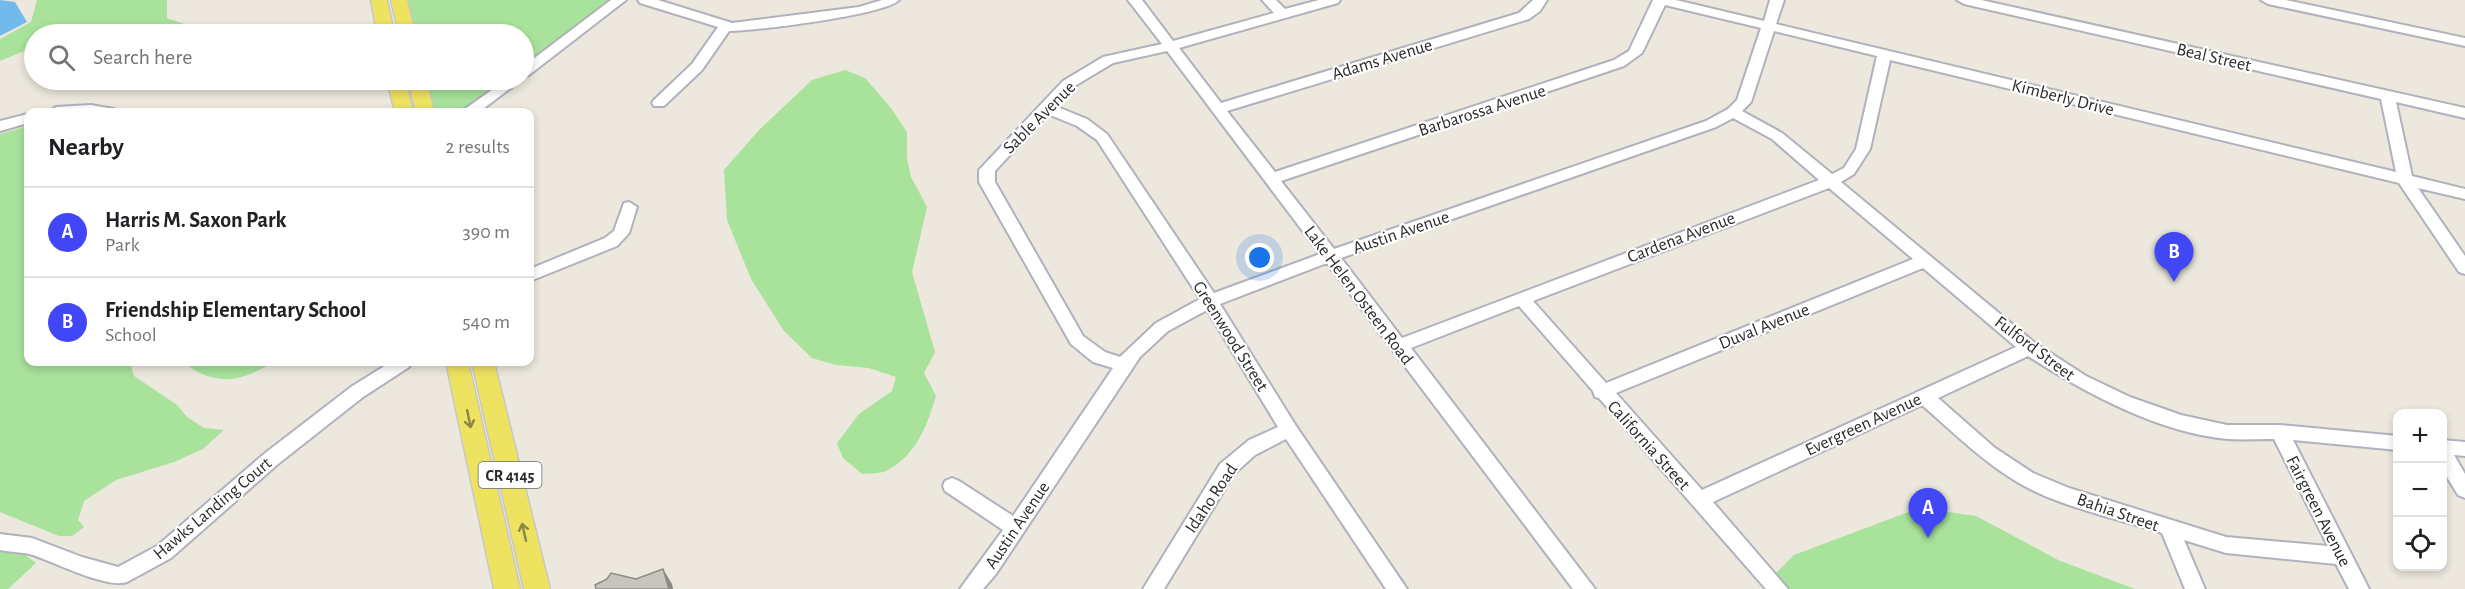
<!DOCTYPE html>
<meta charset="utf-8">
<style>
body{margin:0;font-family:"Alegreya Sans",sans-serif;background:#f6f6f6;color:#202124}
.controls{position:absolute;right:18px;bottom:18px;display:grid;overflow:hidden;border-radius:12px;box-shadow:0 3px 9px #0003}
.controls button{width:54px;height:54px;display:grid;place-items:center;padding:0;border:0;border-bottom:2px solid #e0e0e0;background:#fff;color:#202124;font:30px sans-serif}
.you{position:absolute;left:1260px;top:258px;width:21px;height:21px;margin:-15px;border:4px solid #fff;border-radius:50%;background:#1a73e8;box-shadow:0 0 0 9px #1a73e833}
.badge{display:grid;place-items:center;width:39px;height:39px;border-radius:50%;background:#4147f6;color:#fff;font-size:20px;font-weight:700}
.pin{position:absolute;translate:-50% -50px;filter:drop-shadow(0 2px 3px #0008)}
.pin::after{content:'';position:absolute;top:32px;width:21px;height:18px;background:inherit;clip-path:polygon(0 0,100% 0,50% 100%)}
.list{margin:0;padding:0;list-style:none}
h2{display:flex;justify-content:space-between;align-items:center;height:78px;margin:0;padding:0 24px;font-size:26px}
h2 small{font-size:20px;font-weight:400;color:#757577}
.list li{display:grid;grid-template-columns:39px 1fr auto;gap:18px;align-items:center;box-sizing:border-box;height:90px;padding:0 24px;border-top:2px solid #e0e0e0}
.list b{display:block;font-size:22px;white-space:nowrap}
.list p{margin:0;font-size:20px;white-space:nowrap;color:#757577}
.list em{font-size:20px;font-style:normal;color:#757577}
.icon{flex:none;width:33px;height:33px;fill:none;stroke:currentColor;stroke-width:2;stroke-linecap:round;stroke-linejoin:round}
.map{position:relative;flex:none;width:2465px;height:589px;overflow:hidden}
.search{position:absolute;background:#fff;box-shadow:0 3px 9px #0003;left:24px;top:24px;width:510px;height:66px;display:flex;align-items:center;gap:15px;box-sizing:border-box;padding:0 21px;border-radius:33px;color:#757577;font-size:22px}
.panel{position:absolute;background:#fff;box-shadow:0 3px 9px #0003;left:24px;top:108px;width:510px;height:258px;border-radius:12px}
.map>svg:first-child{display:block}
</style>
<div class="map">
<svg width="2465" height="589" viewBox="0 0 2465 589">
<rect width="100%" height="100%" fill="#ece8dd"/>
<g fill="#a8e29b">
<polygon points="37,0 167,0 167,18 213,34 34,34 34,54 24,51 0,61 0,39 31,22"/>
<polygon points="405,0 613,0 524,68 524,34 413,34"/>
<path d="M845,70L865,78L891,108L907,132V159L911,177L927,207L912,272L935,352L924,373L936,396C927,426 916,456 886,471C879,474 869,473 862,474L843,458L837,443L859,414L892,391L896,377L869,368L836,365L812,358L784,331L751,279L727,220L724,170L759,130L812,80Z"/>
<polygon points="424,80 508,80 464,112 432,112"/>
<polygon points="28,126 28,362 130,362 134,376 177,405 187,417 204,428 224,430 203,449 174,462 116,480 84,501 78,520 84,527 72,536 59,536 0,512 0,134"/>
<path d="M186,362H185H273C263,369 242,379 228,379C216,380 192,373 186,362Z"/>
<polygon points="1919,508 1976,516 2058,560 2135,589 1785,589 1773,576 1794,555"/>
<polygon points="0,549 25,555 36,563 8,589 0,589"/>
</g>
<polygon fill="#73baec" points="0,0 15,2 27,22 0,36"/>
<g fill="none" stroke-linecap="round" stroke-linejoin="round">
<defs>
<g id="minor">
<polygon points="611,0 626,0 529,75 524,76 524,66"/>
<path d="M638,0H658L732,23L859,7L882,0H899C885,15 755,31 729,31L702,70L664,106H654L652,103L654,100L692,64L718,27L640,3Z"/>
<path d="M1128,0H1142L1173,41L1274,13L1262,0H1276L1285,9L1319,0H1340L1338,3L1179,48L1221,103L1519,13L1533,0H1547L1540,11L1529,19L1227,111L1275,172L1614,60L1629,51L1653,0H1676L1764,21L1770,0H1784L1776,24L2396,172L2381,99L1964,4L1957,0H1981L2465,108V118L2396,102L2412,176L2465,189V199L2418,188L2465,256V274L2459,272L2399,183L1890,60L1870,149L1854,174L1841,182L2035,343L2086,376L2130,397L2181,415L2227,425H2280L2398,436V450L2293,440L2369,589H2349L2336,564L2226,553L2184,540L2205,589H2185L2162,533C2116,518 2060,507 2019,483C1983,462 1953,432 1922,405L1713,502L1788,589H1766L1599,398L1595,397L1593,391L1519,306L1411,348L1595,589H1573L1327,263L1220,304L1296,426L1407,589H1386L1286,439L1255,455L1234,474L1164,589H1143L1220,464L1249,440L1278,427L1207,310L1168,331L1140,357L996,574L983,589H960L1003,530L945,491L943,486L945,481L952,478L959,481L1013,516L1113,368L1093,362L1071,344L979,182V170L1063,81L1103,57L1162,44ZM1665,5L1761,28L1737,100L1728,109L1706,121L1334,249L1281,181L1624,66L1642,53ZM1774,31L1877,56L1856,149L1844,168L1832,174L1782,133L1742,111L1751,102ZM1167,51L1320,254L1214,293L1107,134L1087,119L1055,106L1073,87L1113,63ZM1048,114L1077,126L1097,140L1200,299L1156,323L1120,357L1105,352L1083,336L995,182V171ZM1733,118L1772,139L1819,180L1402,338L1341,258L1716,127ZM1829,188L1913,259L1606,383L1533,301ZM1923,268L2016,347L1702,490L1616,393ZM2028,356C2085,393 2159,433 2228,439C2243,440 2259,439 2274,439L2328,546L2226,537L2069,488L2033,473L1995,448L1938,398Z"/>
<polygon points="2261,0 2286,0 2465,38 2465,46 2268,4"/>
<polygon points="506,80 521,80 479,112 463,112 465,109"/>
<polygon points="91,105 114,109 116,112 49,112 56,107"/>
<polygon points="28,114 28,123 0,131 0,121"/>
<polygon points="629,202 637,207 629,233 617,246 530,281 530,269 605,238 614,231 624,203"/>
<path d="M391,362H412L409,367L363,397L278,464L171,558L127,582C107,589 54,562 33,555C23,552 11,552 0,550V534L32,538L82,557L118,567L157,546L264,454L351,387Z"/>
<polygon points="2442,440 2465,442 2465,456 2454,455 2465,474 2465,498 2458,495 2442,469"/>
</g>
<g id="major">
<polygon points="371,0 387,0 394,34 377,34"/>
<polygon points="391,0 407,0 415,34 399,34"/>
<polygon points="387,80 405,80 413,112 395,112"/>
<polygon points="408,80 426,80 434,112 416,112"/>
<polygon points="446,362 468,362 520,589 494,589"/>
<polygon points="472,362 494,362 550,589 524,589"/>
</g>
</defs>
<use href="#minor" stroke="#b1b1be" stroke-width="4"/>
<use href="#major" stroke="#c8c8c8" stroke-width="3"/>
<use href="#minor" fill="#fff" fill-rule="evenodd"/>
<use href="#major" fill="#eee261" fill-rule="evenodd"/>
</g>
<polygon fill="#8c8b84" points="663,569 672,584 673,589 669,589"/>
<polygon fill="#c8c6bc" stroke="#8c8b84" stroke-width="1.5" points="663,569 669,589 596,589 595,585 607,579 611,573 636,579"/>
<defs><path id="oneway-shaft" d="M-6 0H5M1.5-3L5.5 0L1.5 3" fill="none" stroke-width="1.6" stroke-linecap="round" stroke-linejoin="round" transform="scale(1.5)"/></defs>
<g stroke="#8c8646">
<use href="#oneway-shaft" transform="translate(469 419) rotate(78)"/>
<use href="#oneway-shaft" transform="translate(524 532) rotate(-103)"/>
</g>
<g text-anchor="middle" stroke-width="4.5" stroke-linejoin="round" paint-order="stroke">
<rect fill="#fff" stroke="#6b6b6b" stroke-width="1.5" x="478.5" y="462" width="63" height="26" rx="4.5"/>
<g font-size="16" font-weight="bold" fill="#2b2b2b">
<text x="510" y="481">CR 4145</text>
</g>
<g font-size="18" fill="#2b2b2b" stroke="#fff">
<text transform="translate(2214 57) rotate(13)" y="6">Beal Street</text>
<text transform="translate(1382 59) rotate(-17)" y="6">Adams Avenue</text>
<text transform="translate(2063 97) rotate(14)" y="6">Kimberly Drive</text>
<text transform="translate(1482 110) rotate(-18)" y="6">Barbarossa Avenue</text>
<text transform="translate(1039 117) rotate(-45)" y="6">Sable Avenue</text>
<text transform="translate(1401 232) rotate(-19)" y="6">Austin Avenue</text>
<text transform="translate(1681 237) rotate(-21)" y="6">Cardena Avenue</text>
<text transform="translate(1359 295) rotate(53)" y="6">Lake Helen Osteen Road</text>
<text transform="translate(1764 326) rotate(-22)" y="6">Duval Avenue</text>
<text transform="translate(1231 336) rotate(58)" y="6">Greenwood Street</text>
<text transform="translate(2035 348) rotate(37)" y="6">Fulford Street</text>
<text transform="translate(1863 424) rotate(-25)" y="6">Evergreen Avenue</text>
<text transform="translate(1649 445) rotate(48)" y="6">California Street</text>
<text transform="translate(1211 498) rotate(-56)" y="6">Idaho Road</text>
<text transform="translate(212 508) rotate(-40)" y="6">Hawks Landing Court</text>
<text transform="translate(2319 511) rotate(63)" y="6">Fairgreen Avenue</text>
<text transform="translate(2118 512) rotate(19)" y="6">Bahia Street</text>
<text transform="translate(1017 525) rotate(-56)" y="6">Austin Avenue</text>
</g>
</g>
</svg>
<div class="controls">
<button>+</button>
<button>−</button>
<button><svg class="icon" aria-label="locate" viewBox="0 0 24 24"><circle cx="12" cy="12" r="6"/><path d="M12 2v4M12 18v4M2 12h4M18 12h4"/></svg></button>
</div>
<div class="you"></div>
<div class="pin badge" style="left:1928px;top:538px">A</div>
<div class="pin badge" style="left:2174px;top:282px">B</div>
<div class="search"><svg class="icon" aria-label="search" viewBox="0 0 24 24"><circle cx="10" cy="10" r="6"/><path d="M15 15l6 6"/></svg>Search here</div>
<section class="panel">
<h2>Nearby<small>2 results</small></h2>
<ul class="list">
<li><span class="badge">A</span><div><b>Harris M. Saxon Park</b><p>Park</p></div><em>390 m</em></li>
<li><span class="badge">B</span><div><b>Friendship Elementary School</b><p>School</p></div><em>540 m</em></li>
</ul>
</section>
</div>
